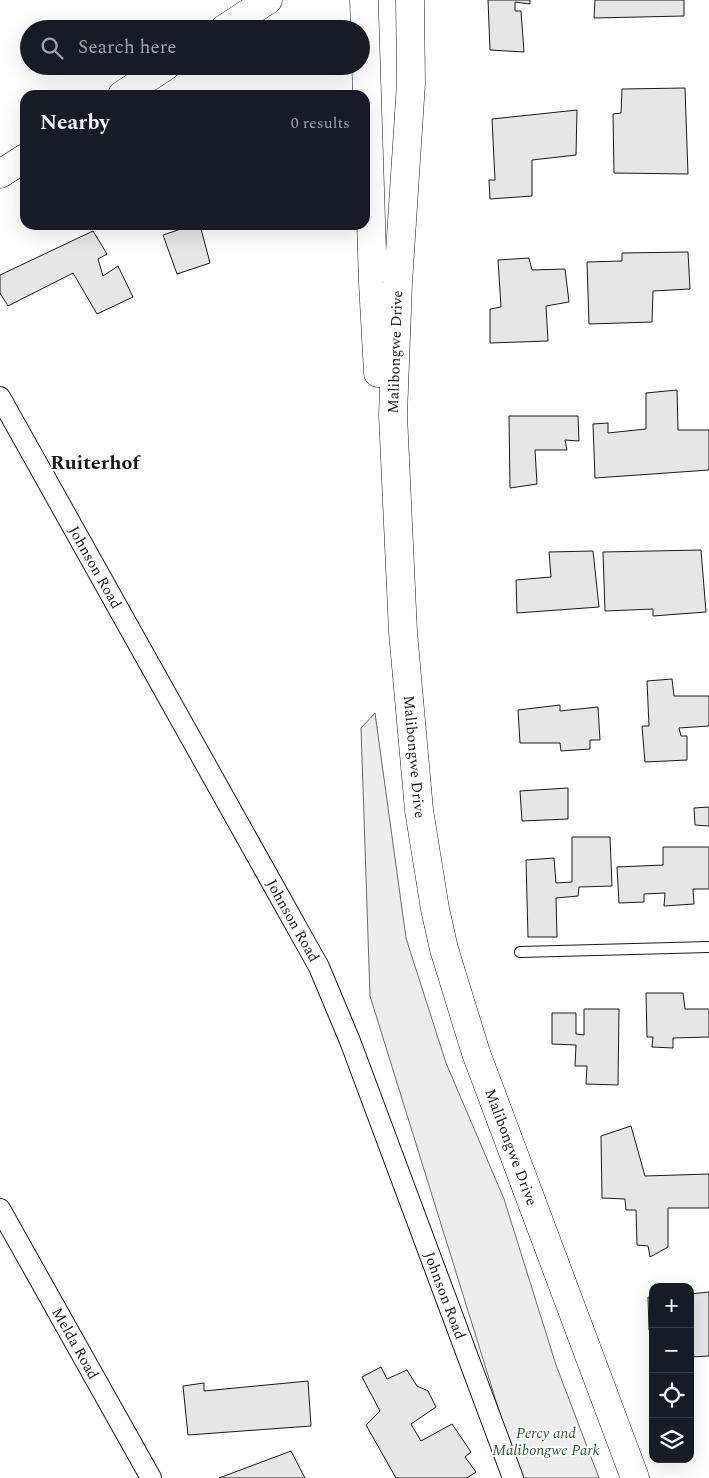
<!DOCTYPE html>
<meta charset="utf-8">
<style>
body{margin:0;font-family:Spectral,serif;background:#242831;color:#f1f3f6}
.controls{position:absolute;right:15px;bottom:15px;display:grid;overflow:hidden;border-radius:10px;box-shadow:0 5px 20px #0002}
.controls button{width:45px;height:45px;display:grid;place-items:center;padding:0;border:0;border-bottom:1px solid #363941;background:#171b24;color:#f1f3f6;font:25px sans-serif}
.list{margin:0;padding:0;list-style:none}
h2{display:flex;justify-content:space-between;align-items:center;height:65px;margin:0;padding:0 20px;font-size:21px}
h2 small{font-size:16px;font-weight:400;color:#9ea1a6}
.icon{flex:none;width:28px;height:28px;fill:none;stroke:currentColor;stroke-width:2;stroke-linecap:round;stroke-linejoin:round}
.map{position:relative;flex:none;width:709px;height:1478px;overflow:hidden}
.search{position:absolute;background:#171b24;box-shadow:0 5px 20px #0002;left:20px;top:20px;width:350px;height:55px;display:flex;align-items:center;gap:12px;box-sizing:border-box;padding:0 18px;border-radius:28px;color:#9ea1a6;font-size:19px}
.panel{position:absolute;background:#171b24;box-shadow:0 5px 20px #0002;left:20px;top:90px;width:350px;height:140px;border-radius:15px}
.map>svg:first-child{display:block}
</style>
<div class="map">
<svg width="709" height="1478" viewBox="0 0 709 1478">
<rect width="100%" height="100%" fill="#fff"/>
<polygon fill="#ededed" stroke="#6a6a6a" points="375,713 406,938 446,1063 504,1199 556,1365 599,1478 520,1478 370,996 361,728"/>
<g fill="#e6e6e6" stroke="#1a1a1a">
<polygon points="488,0 530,0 530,4 515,2 515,11 521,11 524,52 490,50"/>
<polygon points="595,0 684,0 684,16 594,18"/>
<polygon points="685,88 688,174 614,173 613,114 621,113 622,89"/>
<polygon points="577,110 576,155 532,160 532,196 490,199 489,180 495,180 492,119"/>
<polygon points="193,225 200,225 210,263 177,274 163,235"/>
<polygon points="93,231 107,254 98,259 103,276 118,266 133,297 97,314 73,273 8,306 0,293 0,275"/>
<polygon points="688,252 690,289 653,291 652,322 589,324 587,262 622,261 622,253"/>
<polygon points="529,258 532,270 565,269 569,302 546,306 548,341 490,343 490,309 501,307 498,260"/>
<polygon points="677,390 678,430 709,430 709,470 595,478 593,424 608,423 608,433 646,429 646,393"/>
<polygon points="509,416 578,416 579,441 565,440 567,450 535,450 537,484 510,488"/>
<polygon points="701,550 706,612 653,616 653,609 605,611 603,552"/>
<polygon points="593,551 599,607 517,613 516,580 551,577 549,552"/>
<polygon points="672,679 674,696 709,696 709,726 679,728 681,736 687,736 687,760 645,762 642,726 649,726 647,681"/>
<polygon points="560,705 560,711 598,707 600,740 590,740 590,749 561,751 560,743 520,743 518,710"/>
<polygon points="568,788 568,819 522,821 520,791"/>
<polygon points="709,807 709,826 695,825 694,808"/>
<polygon points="572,837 610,837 612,886 579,887 578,896 556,898 557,937 528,937 526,860 554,858 556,883 572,882"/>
<polygon points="663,847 709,847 709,889 693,889 694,904 664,906 665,893 644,894 644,902 619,903 617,867 663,865"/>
<polygon points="646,993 683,993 685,1009 709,1009 709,1037 673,1038 673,1048 652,1047 653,1037 647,1037"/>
<polygon points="584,1009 619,1009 618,1085 586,1084 587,1066 575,1066 576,1045 552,1044 552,1013 576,1013 576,1034 584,1035"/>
<polygon points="631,1126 645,1176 709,1174 709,1208 668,1208 668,1247 650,1257 648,1246 637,1245 636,1210 626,1210 625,1199 602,1198 601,1136"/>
<polygon points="709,1292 709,1356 690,1357 690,1294"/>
<polygon points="648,1297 653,1297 653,1329 649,1330"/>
<polygon points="381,1367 387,1379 407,1370 417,1386 428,1391 436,1407 411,1424 421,1441 452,1424 471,1452 465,1457 476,1472 467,1478 396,1478 366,1425 380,1411 362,1377"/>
<polygon points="308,1381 311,1426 188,1435 183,1386 204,1383 204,1391"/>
<polygon points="291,1451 305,1478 219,1478"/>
</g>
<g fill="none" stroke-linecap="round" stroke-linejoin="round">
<defs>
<polyline id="lane" points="520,952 709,947"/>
<g id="street">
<path id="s1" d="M0,397L319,967L350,1041L513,1478"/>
<path id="s2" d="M0,1209L151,1478"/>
</g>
<g id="secondary">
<polyline points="364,0 373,283 378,373"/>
<path id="s3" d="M410,0L411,83L398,283L393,415L403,632L419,810L435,909L444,949L476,1053L635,1478"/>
<polyline points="224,29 268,0"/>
<polyline points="122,95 166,66"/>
<polyline points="0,174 25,158"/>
</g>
</defs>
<use href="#lane" stroke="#1a1a1a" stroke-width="12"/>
<use href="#street" stroke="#1a1a1a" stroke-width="22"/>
<use href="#secondary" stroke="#1a1a1a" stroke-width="29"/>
<use href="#lane" stroke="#fff" stroke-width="10"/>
<use href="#street" stroke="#fff" stroke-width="20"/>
<use href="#secondary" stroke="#fff" stroke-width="28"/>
</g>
<g text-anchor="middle" stroke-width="4" stroke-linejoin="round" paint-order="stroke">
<g font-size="15" fill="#1a1a1a" stroke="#fff">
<text transform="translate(395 352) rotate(-88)" y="5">Malibongwe Drive</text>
<text dy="5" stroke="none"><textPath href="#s1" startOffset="195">Johnson Road</textPath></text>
<text dy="5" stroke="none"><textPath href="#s3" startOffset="758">Malibongwe Drive</textPath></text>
<text dy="5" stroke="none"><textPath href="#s1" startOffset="600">Johnson Road</textPath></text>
<text dy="5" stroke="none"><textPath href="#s3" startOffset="1162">Malibongwe Drive</textPath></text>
<text dy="5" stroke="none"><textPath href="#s1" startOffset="1005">Johnson Road</textPath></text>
<text dy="5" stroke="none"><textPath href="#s2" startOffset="154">Melda Road</textPath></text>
</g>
<g font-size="15" font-style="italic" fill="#2b5a34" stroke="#fff">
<text x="546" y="1438">Percy and<tspan x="546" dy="17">Malibongwe Park</tspan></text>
</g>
<g font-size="20" font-weight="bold" fill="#1a1a1a" stroke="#fff">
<text x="95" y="469">Ruiterhof</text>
</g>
</g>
</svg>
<div class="controls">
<button>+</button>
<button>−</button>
<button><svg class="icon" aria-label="locate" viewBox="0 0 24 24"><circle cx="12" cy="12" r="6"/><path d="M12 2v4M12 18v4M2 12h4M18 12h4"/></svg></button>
<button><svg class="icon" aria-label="layers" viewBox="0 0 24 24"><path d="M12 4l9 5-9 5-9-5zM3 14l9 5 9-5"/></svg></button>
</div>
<div class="search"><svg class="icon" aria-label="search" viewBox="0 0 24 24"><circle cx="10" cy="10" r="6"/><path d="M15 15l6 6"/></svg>Search here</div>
<section class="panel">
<h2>Nearby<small>0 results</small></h2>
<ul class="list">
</ul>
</section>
</div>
